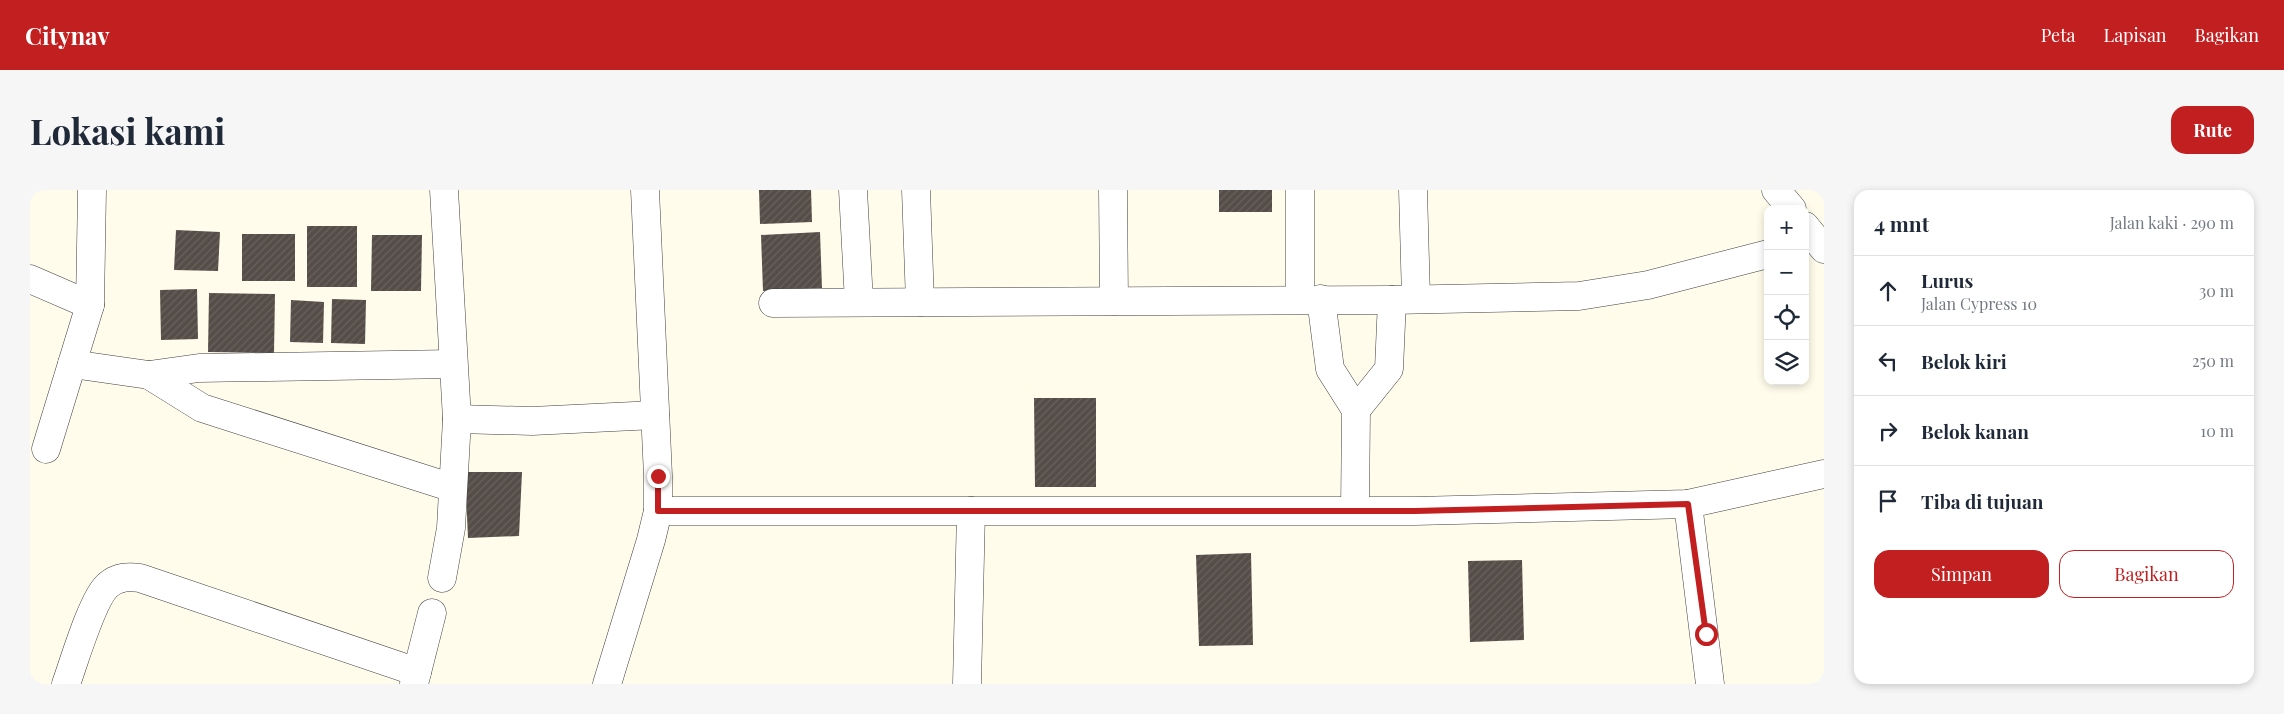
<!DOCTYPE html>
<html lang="id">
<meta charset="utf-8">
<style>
body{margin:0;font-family:"Playfair Display",serif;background:#f6f6f7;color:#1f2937}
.controls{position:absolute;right:15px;top:15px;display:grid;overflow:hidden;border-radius:10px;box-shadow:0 2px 8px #0003}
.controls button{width:45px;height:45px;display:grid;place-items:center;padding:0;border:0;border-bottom:1px solid #e0e1e3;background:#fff;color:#1f2937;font:25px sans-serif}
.stop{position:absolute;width:15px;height:15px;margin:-11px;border:4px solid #c11f20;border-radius:50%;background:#fff}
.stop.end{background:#c11f20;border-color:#fff;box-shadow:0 1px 5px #0008}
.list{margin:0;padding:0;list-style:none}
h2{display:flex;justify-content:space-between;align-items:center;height:65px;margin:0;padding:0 20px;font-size:21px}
h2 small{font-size:16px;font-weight:400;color:#747a83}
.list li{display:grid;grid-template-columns:32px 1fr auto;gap:15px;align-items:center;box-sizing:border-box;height:70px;padding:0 20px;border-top:1px solid #e0e1e3}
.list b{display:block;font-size:19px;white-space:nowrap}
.list p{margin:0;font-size:16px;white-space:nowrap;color:#747a83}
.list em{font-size:16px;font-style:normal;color:#747a83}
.actions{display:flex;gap:10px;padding:15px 20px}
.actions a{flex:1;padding:11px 0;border:1px solid #c11f20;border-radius:15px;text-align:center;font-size:18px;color:#c11f20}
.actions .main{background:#c11f20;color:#fff}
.icon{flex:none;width:28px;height:28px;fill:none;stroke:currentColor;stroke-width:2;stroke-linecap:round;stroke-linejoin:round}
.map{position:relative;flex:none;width:1794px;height:494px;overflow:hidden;border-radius:15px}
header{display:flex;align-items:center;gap:30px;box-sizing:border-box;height:70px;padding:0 25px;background:#c11f20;color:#fff}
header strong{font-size:24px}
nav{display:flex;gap:28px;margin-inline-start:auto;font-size:18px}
.intro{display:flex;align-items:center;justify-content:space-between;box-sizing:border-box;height:120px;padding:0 30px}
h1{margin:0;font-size:35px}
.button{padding:12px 22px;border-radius:15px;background:#c11f20;color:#fff;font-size:18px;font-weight:700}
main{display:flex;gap:30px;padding:0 30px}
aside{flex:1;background:#fff;border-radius:15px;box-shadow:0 2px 8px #0003}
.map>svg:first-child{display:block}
</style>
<header>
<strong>Citynav</strong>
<nav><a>Peta</a><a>Lapisan</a><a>Bagikan</a></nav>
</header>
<div class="intro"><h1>Lokasi kami</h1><a class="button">Rute</a></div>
<main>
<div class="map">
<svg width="1794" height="494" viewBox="0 0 1794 494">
<defs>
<pattern id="building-hatch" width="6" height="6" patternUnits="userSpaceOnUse" patternTransform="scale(1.25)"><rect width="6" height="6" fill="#554d48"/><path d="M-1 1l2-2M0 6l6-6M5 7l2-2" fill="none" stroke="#68625e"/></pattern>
</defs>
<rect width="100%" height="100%" fill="#fffceb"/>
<g fill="url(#building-hatch)">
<polygon points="729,0 781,0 782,32 730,34"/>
<rect x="1189" y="0" width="53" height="22"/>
<rect x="277" y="36" width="50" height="61"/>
<polygon points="146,40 190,42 188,81 144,80"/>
<polygon points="790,42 792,98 733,101 731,45"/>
<rect x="212" y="44" width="53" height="47"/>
<polygon points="342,45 392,45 391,101 341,101"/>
<polygon points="167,99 168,149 131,150 130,100"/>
<polygon points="179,103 245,104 244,163 178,162"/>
<polygon points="302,109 336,110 335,154 301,153"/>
<polygon points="261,110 294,112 293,153 260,152"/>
<polygon points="1004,208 1066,208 1066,297 1005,297"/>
<polygon points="435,282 492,282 489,346 438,348"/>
<polygon points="1221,363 1223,455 1169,456 1166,365"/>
<polygon points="1492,370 1494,450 1440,452 1438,371"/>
</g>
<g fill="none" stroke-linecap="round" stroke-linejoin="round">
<defs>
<g id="minor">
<polyline points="823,0 829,112"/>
<polyline points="886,0 890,112"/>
<polyline points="1083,0 1084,111"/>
<polyline points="1270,0 1270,109"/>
<polyline points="1383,0 1386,108"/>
<polyline points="1746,0 1762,19"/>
<polyline points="1775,36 1794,59"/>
<polyline points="0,89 60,115"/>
<polyline points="1291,109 1300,179 1326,220 1325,320"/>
<polyline points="743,113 1362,110 1549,106 1618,95 1738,64"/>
<polyline points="42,174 119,185 169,178 423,174"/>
<polyline points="119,185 172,218 423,298"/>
<polyline points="1326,220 1359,179 1362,110"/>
<polyline points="427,229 502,231 625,225"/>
<polyline points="16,259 60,115 62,0"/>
<polyline points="1658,314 1680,494"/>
<polyline points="628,321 1385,321 1658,314 1794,284"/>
<polyline points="412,388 421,338 427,229 414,0"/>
<path d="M36,494C44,472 62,410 77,396C86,387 98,386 110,388L387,482"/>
<polyline points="384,494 402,423"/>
<polyline points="577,494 621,350 628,321 628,286 615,0"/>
<polyline points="937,494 941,321"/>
</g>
</defs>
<use href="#minor" stroke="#3f3f3f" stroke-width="29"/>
<use href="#minor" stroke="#fff" stroke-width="28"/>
</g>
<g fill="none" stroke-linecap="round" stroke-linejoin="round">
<polyline stroke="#c11f20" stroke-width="6" points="628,286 628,321 1385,321 1658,314 1676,444"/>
</g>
</svg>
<div class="controls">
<button>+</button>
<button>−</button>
<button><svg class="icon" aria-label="locate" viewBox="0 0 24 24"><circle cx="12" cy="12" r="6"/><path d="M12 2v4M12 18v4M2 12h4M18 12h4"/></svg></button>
<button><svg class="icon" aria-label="layers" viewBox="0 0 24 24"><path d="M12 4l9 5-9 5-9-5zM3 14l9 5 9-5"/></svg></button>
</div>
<div class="stop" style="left:1676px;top:444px"></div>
<div class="stop end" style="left:628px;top:286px"></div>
</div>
<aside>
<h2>4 mnt<small>Jalan kaki · 290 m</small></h2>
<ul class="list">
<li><svg class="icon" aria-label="ahead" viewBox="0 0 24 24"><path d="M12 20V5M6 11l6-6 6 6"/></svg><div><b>Lurus</b><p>Jalan Cypress 10</p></div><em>30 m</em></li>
<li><svg class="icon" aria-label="left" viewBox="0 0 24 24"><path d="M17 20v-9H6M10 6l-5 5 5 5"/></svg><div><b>Belok kiri</b></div><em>250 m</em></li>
<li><svg class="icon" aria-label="right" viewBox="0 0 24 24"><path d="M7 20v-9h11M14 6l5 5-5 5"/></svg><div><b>Belok kanan</b></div><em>10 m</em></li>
<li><svg class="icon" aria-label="arrive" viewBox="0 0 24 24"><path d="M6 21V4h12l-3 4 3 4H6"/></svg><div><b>Tiba di tujuan</b></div></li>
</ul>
<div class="actions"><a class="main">Simpan</a><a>Bagikan</a></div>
</aside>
</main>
